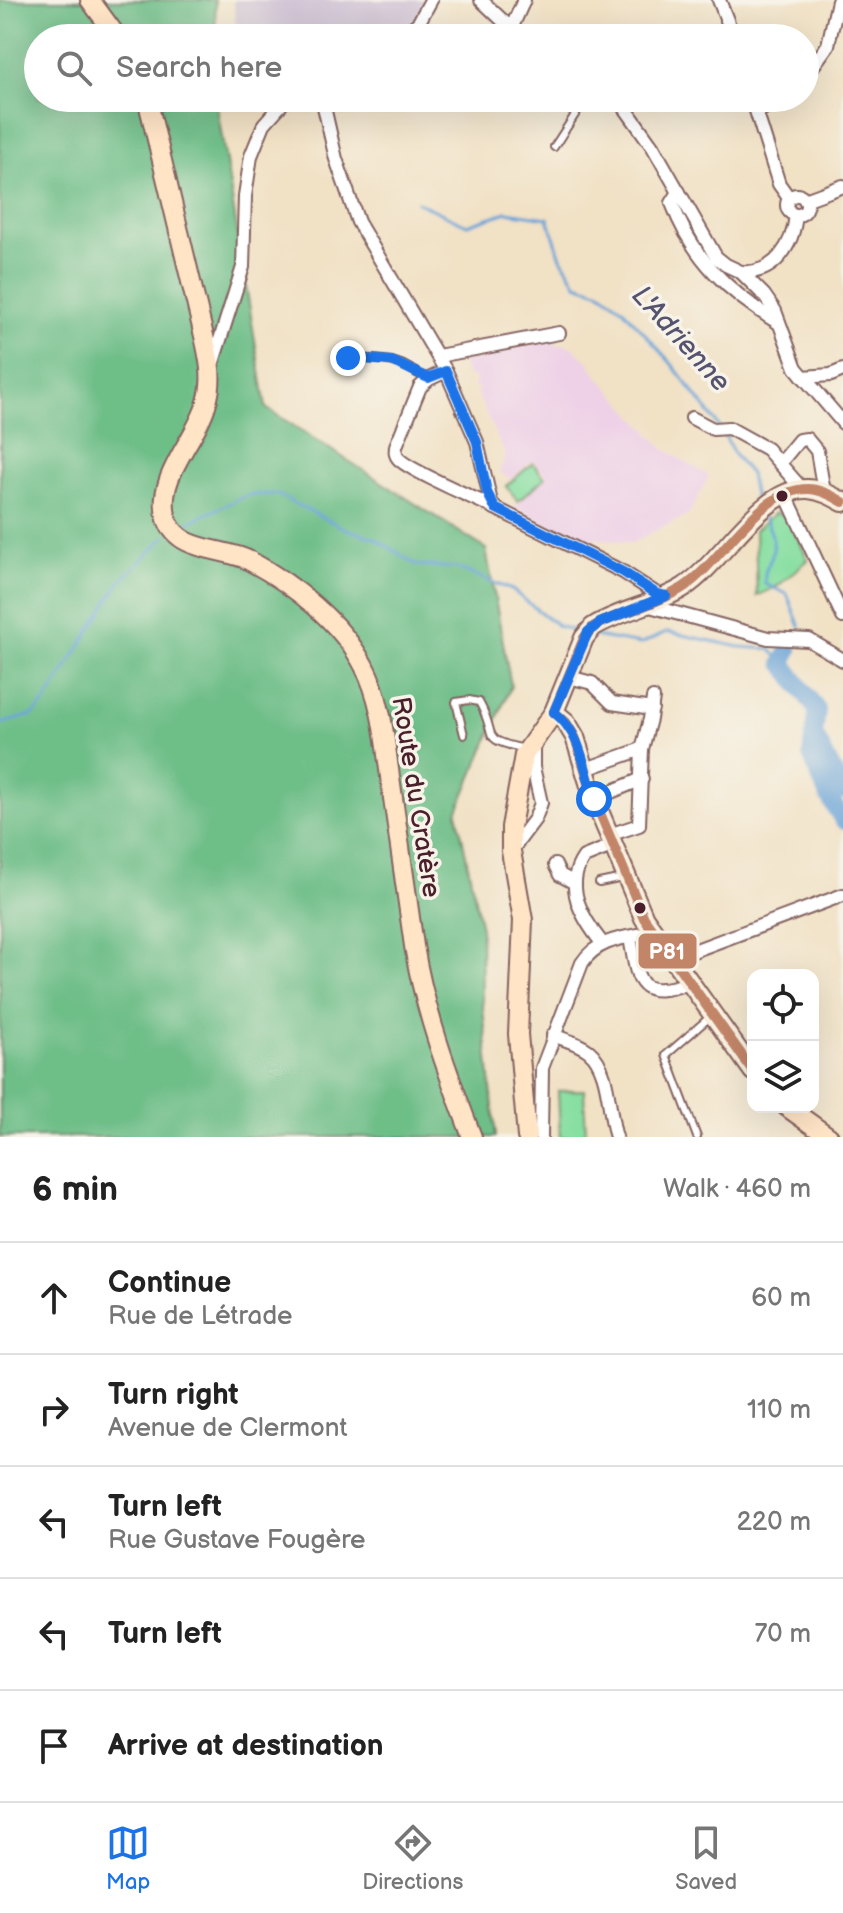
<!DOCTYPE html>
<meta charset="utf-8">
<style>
body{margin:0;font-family:"Balsamiq Sans",sans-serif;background:#f2f2f2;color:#222}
.controls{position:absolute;right:24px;bottom:24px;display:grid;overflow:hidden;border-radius:16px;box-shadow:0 8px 32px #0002}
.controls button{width:72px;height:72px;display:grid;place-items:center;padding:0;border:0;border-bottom:2px solid #e0e0e0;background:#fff;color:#222;font:40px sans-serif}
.stop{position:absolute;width:24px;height:24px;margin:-18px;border:6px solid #1a73e8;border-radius:50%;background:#fff}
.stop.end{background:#1a73e8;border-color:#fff;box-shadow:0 2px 8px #0008}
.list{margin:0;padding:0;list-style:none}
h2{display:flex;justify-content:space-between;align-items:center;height:104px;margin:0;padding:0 32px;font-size:34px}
h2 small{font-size:26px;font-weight:400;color:#767676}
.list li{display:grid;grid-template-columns:52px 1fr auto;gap:24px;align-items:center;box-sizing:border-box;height:112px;padding:0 32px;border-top:2px solid #e0e0e0}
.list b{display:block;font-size:30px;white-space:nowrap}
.list p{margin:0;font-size:26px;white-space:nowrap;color:#767676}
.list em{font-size:26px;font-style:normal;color:#767676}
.icon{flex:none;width:44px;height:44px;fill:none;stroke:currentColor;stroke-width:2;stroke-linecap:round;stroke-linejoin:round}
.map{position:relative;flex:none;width:843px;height:1137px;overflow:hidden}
.search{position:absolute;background:#fff;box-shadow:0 8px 32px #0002;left:24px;right:24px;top:24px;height:88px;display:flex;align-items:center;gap:20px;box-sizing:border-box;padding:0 28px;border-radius:44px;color:#767676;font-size:30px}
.sheet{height:664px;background:#fff}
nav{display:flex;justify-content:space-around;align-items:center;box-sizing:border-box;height:112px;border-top:2px solid #e0e0e0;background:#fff;font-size:22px;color:#767676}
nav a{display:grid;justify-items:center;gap:4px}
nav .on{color:#1a73e8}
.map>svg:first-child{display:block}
</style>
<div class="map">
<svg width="843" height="1137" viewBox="0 0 843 1137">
<rect width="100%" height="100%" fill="#f7f3e8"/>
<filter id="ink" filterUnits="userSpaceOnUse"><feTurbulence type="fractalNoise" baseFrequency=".0125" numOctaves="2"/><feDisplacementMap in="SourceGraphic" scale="16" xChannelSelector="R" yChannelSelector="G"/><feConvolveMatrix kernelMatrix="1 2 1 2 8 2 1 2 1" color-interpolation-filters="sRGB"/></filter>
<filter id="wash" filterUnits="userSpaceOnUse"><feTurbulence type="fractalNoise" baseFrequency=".006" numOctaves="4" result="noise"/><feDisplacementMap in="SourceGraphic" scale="32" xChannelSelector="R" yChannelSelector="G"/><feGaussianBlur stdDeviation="1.8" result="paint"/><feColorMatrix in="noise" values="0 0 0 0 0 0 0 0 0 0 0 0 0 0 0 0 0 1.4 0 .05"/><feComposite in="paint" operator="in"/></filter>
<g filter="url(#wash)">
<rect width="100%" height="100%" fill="#f1e1c5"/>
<polygon fill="#eed0e7" points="554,341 557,346 563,344 574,348 577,353 587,360 596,374 664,449 709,476 689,514 632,543 592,538 589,545 514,507 548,477 533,460 511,479 499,472 506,457 476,391 479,390 478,387 474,388 473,384 476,382 473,376 468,377 462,363 474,357 476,361 492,354 498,355 517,347"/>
<polygon fill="#ccbed3" points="234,0 427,0 418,17 392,38 236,38"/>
<g fill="#88dfa2" stroke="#697f66" stroke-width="2">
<polygon points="533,463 545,478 518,501 506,486"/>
<polygon points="775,513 788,517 808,560 778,586 757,596 755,530"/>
<polygon points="584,1090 586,1137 560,1137 558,1091"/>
</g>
<polygon fill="#6ebe88" stroke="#5c6e5a" stroke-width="2" points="0,0 215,0 216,38 38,38 38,98 217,98 218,113 266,408 486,549 511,686 457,812 481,928 482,998 496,1137 0,1137"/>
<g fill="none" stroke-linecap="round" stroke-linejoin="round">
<g stroke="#67a2d7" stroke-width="3">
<polyline points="417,202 467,225 507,212 548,218 561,258 577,284 601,292 622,308 671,363 719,426"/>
<polyline points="723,432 735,456 750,474 756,504"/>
<path d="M764,517C769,525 775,541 773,551C771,565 763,567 765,584L787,594L800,627"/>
<polyline points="181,526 247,495 276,494 346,529 375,538 416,565 457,568 512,590 558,626 579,632"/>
<polyline points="594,636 641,644 668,632 740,647 770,649 783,663"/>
<polyline points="0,724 33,715 44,704 120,582 165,537"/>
</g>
<g stroke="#67a2d7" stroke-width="18">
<polyline points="789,650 783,663 817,710 811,755 827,794 843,820"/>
<polyline points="814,734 843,791"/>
</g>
</g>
</g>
<g filter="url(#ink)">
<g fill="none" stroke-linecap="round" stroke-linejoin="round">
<defs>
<g id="lane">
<polyline points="554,147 586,98"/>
<path d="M348,358C365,359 385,358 401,364C412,368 417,376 430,378"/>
<path d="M464,735L456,702L469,700L479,702C499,737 477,739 526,749"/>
<polyline points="599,883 623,878"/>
<polyline points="697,1137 666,1055 710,1017"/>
</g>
<g id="street">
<polyline points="481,0 521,38"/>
<polyline points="719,0 734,38"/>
<polyline points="511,29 524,0"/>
<polyline points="401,38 419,22 431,0"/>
<polyline points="805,77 828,45 838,1"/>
<polyline points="322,98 336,159 358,222 446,371 477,442 491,502 495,508 623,572 657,594 666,596"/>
<polyline points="618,98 653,147 716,257 726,265 741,272 764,295 775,311 796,368 843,423"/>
<polyline points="752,98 779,184 789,198"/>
<polyline points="757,112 782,98"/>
<path d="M679,192L672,203C692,258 730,294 779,323"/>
<circle cx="797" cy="205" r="10"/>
<polyline points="805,200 843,186"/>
<path d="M741,272C775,275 793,245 796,215"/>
<polyline points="438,356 559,333"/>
<polyline points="213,362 243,267 245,196 251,156 264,124 287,98"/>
<path d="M446,371L429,379L420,387L396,446C396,451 394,453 398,458C406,469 478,500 495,508"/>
<polyline points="803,377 831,375 843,370"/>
<polyline points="692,418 713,429 729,428 767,449 802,489"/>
<polyline points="780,463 799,440 807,439 817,451 824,492"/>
<polyline points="785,493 843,617"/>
<polyline points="646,605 768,638 809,640 843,660"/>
<polyline points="569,677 592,683 612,703 652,709"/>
<polyline points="586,769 642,749"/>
<polyline points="594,799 642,779"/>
<polyline points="609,835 639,825 642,749 650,719 653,698"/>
<polyline points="511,851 535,819 541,803 533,767 533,744"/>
<polyline points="555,865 560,875 575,883"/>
<path d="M630,937C638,983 637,1000 689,983"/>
<path d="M602,943C582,918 563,886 584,857L614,845"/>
<polyline points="672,959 843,895"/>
<path d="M553,1035C565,1040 579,1043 589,1051C610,1068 608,1113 616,1137"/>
<path d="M541,1137L542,1068L582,963C598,938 626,938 653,932"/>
</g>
<g id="secondary">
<polyline points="90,0 118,38"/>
<path d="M147,98L204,336C209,358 214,379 207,402C197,440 154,478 167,519C178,553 224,547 250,561C293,584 341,622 364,666C383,702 385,744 391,784C399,838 406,892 414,946C425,1013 448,1074 472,1137"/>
<polyline points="554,712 566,722 575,737 594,799 644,918 753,1071"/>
<polyline points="787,1107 829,1137"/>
<path d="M527,1137L518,1034L523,920L511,851V827L524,755L554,712L584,638L593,627C620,610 656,605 684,587C722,563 761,487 808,489C821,490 832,496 843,502"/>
</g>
</defs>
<use href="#lane" stroke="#846361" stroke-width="10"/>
<use href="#street" stroke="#846361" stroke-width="16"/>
<use href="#secondary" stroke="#846361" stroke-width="22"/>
<use href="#lane" stroke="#fff" stroke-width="6"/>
<use href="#street" stroke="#fff" stroke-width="12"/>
<use href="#secondary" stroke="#ffe4c6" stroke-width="18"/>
<defs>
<g id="bus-1">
<polyline points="554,712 566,722 575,737 594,799 644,918 753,1071"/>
<path d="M554,712L584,638L593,627C622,611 656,605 684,587C723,561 758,489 808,489C820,489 833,496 843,502"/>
</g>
</defs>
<use href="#bus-1" stroke="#f7f3e8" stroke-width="16"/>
<use href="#bus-1" stroke="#c38567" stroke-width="10"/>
</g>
</g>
<g fill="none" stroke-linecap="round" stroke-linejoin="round" filter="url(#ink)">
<path stroke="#1a73e8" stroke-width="10" d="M348,358L392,361L428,378L446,371L477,442L487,492L495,508L623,572L657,594L666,596L600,623L588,632L554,712C581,733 584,767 594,799"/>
</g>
<g fill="#4a1f2b" stroke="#f7f3e8" stroke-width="3">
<circle cx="782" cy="496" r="7"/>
<circle cx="640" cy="908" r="7"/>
</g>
<g text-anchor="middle" stroke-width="7" stroke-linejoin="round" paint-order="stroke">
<g font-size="26" fill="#4a1f2b" stroke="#f7f3e8">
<text transform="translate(417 797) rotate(81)" y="9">Route du Cratère</text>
</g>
<g font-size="28" font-style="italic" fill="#565370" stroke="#f7f3e8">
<text transform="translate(682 338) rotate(48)" y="10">L'Adrienne</text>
</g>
</g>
<rect stroke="#f7f3e8" stroke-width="3" x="637" y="932" width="61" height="38" rx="8" fill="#c38567"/>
<g font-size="22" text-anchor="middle" font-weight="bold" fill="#fff">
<text x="667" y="959">P81</text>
</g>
</svg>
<div class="controls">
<button><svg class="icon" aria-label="locate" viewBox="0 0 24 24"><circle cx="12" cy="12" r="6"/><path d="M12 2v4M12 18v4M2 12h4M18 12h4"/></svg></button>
<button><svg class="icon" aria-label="layers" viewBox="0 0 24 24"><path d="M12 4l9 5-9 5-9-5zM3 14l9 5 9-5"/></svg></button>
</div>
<div class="stop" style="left:594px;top:799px"></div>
<div class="stop end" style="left:348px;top:358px"></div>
<div class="search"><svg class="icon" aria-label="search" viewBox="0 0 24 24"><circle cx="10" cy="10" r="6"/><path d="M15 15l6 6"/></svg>Search here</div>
</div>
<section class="sheet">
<h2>6 min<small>Walk · 460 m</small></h2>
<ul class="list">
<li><svg class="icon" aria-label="ahead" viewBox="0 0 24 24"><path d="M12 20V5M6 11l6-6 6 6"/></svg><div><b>Continue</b><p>Rue de Létrade</p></div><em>60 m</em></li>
<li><svg class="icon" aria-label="right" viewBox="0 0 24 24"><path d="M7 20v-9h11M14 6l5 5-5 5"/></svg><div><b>Turn right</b><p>Avenue de Clermont</p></div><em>110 m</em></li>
<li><svg class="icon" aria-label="left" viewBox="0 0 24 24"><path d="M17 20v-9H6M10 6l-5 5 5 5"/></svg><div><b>Turn left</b><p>Rue Gustave Fougère</p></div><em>220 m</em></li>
<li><svg class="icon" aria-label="left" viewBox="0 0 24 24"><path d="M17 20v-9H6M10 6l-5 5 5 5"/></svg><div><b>Turn left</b></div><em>70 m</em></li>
<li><svg class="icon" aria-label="arrive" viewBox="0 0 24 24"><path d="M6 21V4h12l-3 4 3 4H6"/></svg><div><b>Arrive at destination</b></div></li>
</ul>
</section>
<nav>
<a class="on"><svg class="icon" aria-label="map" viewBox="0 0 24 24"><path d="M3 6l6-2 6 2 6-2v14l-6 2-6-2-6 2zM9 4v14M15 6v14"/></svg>Map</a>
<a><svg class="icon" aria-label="directions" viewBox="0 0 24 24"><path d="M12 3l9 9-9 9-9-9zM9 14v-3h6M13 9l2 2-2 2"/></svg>Directions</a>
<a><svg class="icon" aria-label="saved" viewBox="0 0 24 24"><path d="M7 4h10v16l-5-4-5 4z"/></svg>Saved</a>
</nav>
